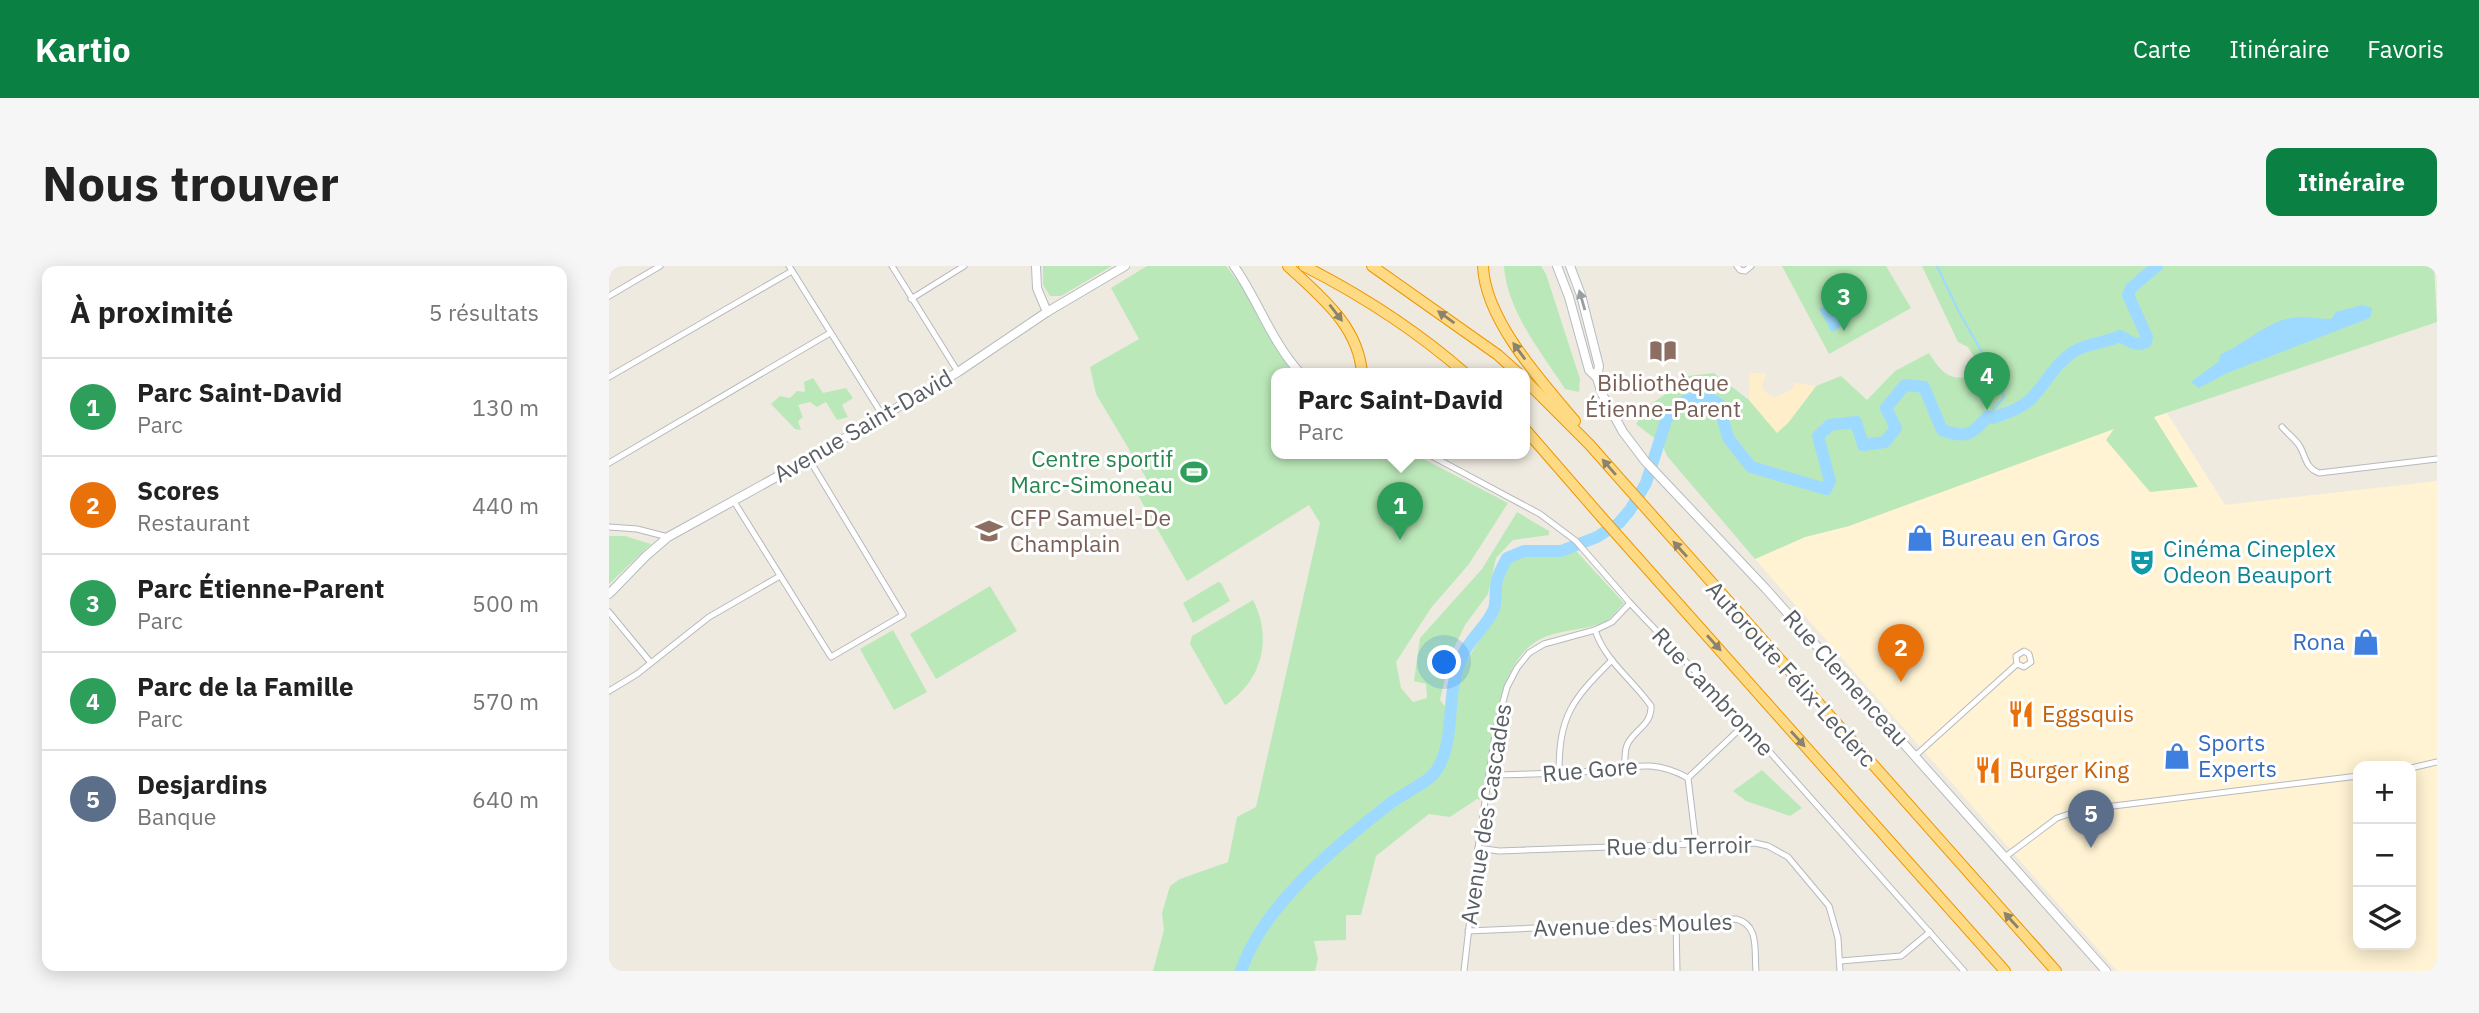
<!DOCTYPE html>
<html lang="fr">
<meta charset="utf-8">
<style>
body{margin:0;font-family:"IBM Plex Sans",sans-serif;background:#f6f6f6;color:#222}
.controls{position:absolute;right:21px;bottom:21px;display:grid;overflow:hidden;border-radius:14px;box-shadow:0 4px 18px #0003}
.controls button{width:63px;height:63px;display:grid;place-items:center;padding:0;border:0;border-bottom:2px solid #e0e0e0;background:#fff;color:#222;font:35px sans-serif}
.you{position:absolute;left:836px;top:397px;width:24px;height:24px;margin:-18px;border:5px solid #fff;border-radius:50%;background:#1a73e8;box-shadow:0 0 0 10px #1a73e833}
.badge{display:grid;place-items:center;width:46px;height:46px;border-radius:50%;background:#0b8043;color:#fff;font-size:23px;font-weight:700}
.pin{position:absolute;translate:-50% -58px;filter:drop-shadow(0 2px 4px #0008)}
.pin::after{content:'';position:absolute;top:37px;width:24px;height:21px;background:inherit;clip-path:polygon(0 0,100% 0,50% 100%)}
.popup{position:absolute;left:662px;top:102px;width:259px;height:91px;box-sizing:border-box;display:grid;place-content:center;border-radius:14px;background:#fff;filter:drop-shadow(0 2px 5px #0005);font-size:23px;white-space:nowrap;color:#767676}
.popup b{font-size:26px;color:#222}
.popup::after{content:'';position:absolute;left:50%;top:100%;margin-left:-14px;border:14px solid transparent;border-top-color:#fff}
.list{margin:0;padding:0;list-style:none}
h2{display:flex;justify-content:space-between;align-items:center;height:91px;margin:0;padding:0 28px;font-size:30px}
h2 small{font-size:23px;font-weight:400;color:#767676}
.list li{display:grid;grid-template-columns:46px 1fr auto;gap:21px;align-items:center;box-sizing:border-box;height:98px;padding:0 28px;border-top:2px solid #e0e0e0}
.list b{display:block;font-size:26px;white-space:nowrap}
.list p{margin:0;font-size:23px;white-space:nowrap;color:#767676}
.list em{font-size:23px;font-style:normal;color:#767676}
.icon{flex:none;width:38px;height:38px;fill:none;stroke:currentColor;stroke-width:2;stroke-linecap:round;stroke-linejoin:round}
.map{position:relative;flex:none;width:1828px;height:705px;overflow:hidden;border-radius:14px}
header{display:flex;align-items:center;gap:42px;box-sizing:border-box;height:98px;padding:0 35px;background:#0b8043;color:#fff}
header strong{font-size:33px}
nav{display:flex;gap:38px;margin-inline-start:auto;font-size:24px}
.intro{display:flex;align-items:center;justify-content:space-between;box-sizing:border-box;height:168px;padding:0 42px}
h1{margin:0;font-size:49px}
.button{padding:18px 32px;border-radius:14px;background:#0b8043;color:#fff;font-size:24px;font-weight:700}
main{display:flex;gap:42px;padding:0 42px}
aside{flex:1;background:#fff;border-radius:14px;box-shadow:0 4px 18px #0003}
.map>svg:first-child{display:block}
</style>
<header>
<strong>Kartio</strong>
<nav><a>Carte</a><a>Itinéraire</a><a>Favoris</a></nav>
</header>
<div class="intro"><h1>Nous trouver</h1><a class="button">Itinéraire</a></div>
<main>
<aside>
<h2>À proximité<small>5 résultats</small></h2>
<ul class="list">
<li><span class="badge" style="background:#2e9e5b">1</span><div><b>Parc Saint-David</b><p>Parc</p></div><em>130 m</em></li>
<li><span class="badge" style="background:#e8710a">2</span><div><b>Scores</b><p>Restaurant</p></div><em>440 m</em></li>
<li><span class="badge" style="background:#2e9e5b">3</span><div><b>Parc Étienne-Parent</b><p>Parc</p></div><em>500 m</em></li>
<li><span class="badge" style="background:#2e9e5b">4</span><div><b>Parc de la Famille</b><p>Parc</p></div><em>570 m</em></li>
<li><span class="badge" style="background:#5c6f8a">5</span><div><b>Desjardins</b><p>Banque</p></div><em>640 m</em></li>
</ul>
</aside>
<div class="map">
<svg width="1828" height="705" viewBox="0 0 1828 705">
<rect width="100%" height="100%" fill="#eeeae0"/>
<path fill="#fff3d3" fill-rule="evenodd" d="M1558,147L1616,239L1828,215V705H1508L1146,293L1196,271L1240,260L1482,170ZM1749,500H1802V679H1749Z"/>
<g fill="#bbe8b9">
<polygon points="434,0 503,0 452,30 441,30 434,19"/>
<path d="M538,0H617L636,25L683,108H667V188H805L899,237L860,298L822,342L787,396L792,422L804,436L818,432L817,418L805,415L811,372L873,303L908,246L940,265V269L904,274L887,292L879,328L856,359L841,390L831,434L841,447H845L849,409L888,345L895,306L899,299L906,292L923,287L948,288L967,285L1015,337C1009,343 1003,352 996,356C980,363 955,364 938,370C884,390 882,486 876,535L868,533L841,551L820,548L767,590L752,649H737V674L705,675L709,693L706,705H544L555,664L553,647L561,620L571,613L619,596L628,551L647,541L711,257L700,239L578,315L526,224L539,215L487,128L481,101L530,73L502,22Z"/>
<path d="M895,0H932L937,8L971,113L970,126L956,123C932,86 898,45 895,0Z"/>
<polygon points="1173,0 1277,0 1302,42 1220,88"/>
<path d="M1313,0H1825L1828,56L1545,151L1589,221L1541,226L1497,174L1505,163L1240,260L1196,271L1146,293L1058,190L1053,178L1027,158L1039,140L1073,117L1079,110L1105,107L1140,134L1163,161L1180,156L1207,120L1232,110L1258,134L1286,105L1320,87C1336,113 1345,116 1374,107L1359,81L1349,76Z"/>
<polygon points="204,112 214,127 237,122 244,132 233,139 239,151 228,154 217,136 208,141 201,136 189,139 194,151 189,155 192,164 186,163 162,138 171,130 181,132 188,125 196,126 195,116"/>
<polygon points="0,270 16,270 42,278 0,318"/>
<polygon points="609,316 612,317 621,335 584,357 574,337"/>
<polygon points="381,320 408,365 327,413 301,368"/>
<path d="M644,334C664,373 653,415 616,439L581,378L583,370Z"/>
<polygon points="284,364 318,426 285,444 251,383"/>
<polygon points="1153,504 1193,542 1181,550 1137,535 1124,525"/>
</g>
<polygon fill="#feefca" points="1140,107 1157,107 1153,120 1155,125 1165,132 1182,124 1186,117 1207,120 1178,158 1168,167 1140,134"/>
<g fill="#9edaff">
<polygon points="1238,27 1244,39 1230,47 1236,58 1223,66 1210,43"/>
<path d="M1753,39L1763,42L1761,52L1618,107L1590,122L1582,116L1609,96L1612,88C1634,79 1654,59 1677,53C1693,49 1707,53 1722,53L1727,46Z"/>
</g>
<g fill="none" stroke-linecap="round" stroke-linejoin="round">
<polyline stroke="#9edaff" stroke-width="2" points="1328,0 1350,46 1390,116 1395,131 1379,150"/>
<path stroke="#9edaff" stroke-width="12" d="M632,705C654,639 729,578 783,536C793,529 817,516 823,510C846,484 838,443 846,412C848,403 852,391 857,383C865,369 879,358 885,343C888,333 885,321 889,311C891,305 895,298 898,292L915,285H952L988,271L1010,257L1021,244L1037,217L1058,152L1078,134L1097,130L1110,138L1119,172L1142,201L1217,223L1221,215L1209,170L1221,159L1247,156L1254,179L1276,176L1287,162L1277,142L1296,119L1315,121L1333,164C1358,173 1362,169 1379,150L1384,152C1398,147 1412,143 1423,132C1437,117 1446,98 1464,86C1478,77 1496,77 1511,70C1520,75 1528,81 1537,76L1538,71L1519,29L1522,22L1548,0"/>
<defs>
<g id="street">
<polyline points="180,0 274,150"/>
<polyline points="283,0 349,106"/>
<polyline points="1128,0 1131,4 1136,5 1142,0"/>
<polyline points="0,30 51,0"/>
<polyline points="302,33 355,0"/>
<polyline points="0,111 183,5"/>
<path d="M1673,161C1678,167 1685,172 1690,179C1697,190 1696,202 1710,207L1828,193"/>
<polyline points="819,188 931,248 967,275 1021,337 1136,458 1355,705"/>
<polyline points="0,197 221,67"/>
<polyline points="124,234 222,391 294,349 200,193"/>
<polyline points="0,261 28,263 59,271"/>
<polyline points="0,346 42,397"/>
<path d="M986,364C996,395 1024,414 1042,440C1043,458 1027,463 1019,477C1015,484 1016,492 1016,500"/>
<polyline points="0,425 28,408 100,351 171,310"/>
<polyline points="1306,490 1408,398 1407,390 1415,385 1420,388 1422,396 1415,401 1408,398"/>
<polyline points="1802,502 1828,496"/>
<path d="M950,507C950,449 963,434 1003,394"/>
<path d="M880,509C915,508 950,508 984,505C1021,502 1043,492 1079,512"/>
<polyline points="1087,578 1079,512 1136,458"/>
<polyline points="869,582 890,585 1087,578 1146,577 1159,580 1179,591 1220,640 1229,672 1231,705"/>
<polyline points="1396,591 1448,552 1472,544 1749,510"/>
<polyline points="1067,656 1068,705"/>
<path d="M859,665L1127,653C1151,659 1145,685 1147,705"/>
<polyline points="1231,695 1292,690 1321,666"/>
<polyline points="855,705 869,582 887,462 898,421 908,402 920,387 935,378 986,364 1003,356 1021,337"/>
</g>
<g id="secondary">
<polyline points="427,0 428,22 438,46"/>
<path d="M625,0C649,34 663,77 692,108"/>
<polyline points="948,0 960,31 980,104 988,112"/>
<polyline points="961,0 972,29 990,100 988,112 993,128 1014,166 1036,195 1157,323 1497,705"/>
<polyline points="0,328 37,290 59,271 200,193 349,106 438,46 516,0"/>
</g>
<g id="highway">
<path d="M679,0C711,30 750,60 753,108"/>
<path d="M695,0C754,30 807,64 857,108"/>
<polyline points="763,0 889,89 910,108"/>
<path d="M874,0C876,54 933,116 966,155"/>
<polyline points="915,113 980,178 1447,705"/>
<polyline points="915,162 995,254 1396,705"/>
</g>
</defs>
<use href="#street" stroke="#b6b9be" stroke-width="7"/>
<use href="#secondary" stroke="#b6bbc0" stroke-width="10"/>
<use href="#highway" stroke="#ed9700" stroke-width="12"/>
<use href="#street" stroke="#fff" stroke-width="5"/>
<use href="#secondary" stroke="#fff" stroke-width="8"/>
<use href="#highway" stroke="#ffda85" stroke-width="10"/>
</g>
<defs><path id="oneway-solid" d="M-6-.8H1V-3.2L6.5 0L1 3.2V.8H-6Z" transform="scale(1.75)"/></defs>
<use fill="#9b9ea1" href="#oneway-solid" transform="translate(973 34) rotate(-106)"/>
<g fill="#8b836d">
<use href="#oneway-solid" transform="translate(727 47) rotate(52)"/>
<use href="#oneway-solid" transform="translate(837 51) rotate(-144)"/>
<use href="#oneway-solid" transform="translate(910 85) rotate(-126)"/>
<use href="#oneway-solid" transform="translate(1000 201) rotate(-131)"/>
<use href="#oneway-solid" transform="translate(1071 283) rotate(-132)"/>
<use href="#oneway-solid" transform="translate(1105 377) rotate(48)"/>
<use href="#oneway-solid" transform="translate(1189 473) rotate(48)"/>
<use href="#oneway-solid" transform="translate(1402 654) rotate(-132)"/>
</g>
<defs>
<symbol id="library-bare" viewBox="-9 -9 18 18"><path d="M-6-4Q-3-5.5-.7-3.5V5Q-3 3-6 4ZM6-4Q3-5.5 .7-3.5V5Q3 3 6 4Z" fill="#8d6e63" stroke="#fff" stroke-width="2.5" paint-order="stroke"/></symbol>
<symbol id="stadium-bare" viewBox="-9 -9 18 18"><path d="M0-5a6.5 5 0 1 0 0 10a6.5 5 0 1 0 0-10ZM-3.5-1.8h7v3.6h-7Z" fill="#2e9e5b" stroke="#fff" stroke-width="2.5" paint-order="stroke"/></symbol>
<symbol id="school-bare" viewBox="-9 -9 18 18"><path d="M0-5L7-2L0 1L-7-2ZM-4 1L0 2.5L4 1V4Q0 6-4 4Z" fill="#8d6e63" stroke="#fff" stroke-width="2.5" paint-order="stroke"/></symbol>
<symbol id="shop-bare" viewBox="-9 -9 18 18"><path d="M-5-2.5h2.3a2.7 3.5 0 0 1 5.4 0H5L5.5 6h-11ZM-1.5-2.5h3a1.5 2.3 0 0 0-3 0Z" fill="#3f7fe0" stroke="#fff" stroke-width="2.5" paint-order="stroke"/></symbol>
<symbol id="theatre-bare" viewBox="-9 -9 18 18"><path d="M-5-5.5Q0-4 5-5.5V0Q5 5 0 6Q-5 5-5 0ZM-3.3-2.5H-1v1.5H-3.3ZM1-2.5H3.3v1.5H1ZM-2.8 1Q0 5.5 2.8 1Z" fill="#0f9aa8" stroke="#fff" stroke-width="2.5" paint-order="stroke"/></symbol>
<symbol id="restaurant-bare" viewBox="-9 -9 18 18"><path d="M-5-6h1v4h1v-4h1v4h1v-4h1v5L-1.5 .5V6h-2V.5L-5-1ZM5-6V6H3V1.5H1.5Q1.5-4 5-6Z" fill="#e8710a" stroke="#fff" stroke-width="2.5" paint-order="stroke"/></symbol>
</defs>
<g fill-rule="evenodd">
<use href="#library-bare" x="1035" y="66" width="38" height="38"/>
<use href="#stadium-bare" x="566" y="187" width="38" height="38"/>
<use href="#school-bare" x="361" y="246" width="38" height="38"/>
<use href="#shop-bare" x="1292" y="253" width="38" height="38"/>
<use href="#theatre-bare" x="1514" y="277" width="38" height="38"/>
<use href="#shop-bare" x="1738" y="357" width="38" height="38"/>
<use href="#restaurant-bare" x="1393" y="429" width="38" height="38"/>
<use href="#shop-bare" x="1549" y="471" width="38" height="38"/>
<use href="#restaurant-bare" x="1360" y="485" width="38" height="38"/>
</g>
<g text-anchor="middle" stroke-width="6" stroke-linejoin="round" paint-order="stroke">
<g font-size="23" fill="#785e54" stroke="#fff">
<text x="1054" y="125">Bibliothèque<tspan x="1054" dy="26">Étienne-Parent</tspan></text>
<text x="401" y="260" text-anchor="start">CFP Samuel-De<tspan x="401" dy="26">Champlain</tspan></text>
</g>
<g font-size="23" fill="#595e63" stroke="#fff">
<text transform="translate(254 160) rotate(-30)" y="8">Avenue Saint-David</text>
<text transform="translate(1182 408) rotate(48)" y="8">Autoroute Félix-Leclerc</text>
<text transform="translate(1237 412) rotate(48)" y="8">Rue Clemenceau</text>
<text transform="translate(1104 426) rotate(47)" y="8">Rue Cambronne</text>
<text transform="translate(981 504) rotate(-5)" y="8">Rue Gore</text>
<text transform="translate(877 548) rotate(-81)" y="8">Avenue des Cascades</text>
<text transform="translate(1070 580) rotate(-1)" y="8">Rue du Terroir</text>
<text transform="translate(1024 659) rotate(-2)" y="8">Avenue des Moules</text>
</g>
<g font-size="23" fill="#27864d" stroke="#fff" text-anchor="end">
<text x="564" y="201">Centre sportif<tspan x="564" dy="26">Marc-Simoneau</tspan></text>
</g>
<g font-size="23" fill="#366cbe" stroke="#fff" text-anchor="start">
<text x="1332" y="280">Bureau en Gros</text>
<text x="1736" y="384" text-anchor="end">Rona</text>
<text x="1589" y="485">Sports<tspan x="1589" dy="26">Experts</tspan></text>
</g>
<g font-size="23" fill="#0d838f" stroke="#fff" text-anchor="start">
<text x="1554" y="291">Cinéma Cineplex<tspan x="1554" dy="26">Odeon Beauport</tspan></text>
</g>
<g font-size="23" fill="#c56008" stroke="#fff" text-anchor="start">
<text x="1433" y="456">Eggsquis</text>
<text x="1400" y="512">Burger King</text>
</g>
</g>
</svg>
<div class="controls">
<button>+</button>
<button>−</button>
<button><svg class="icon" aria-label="layers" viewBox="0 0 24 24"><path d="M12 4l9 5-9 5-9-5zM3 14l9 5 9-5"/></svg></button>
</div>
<div class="you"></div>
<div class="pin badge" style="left:791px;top:274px;background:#2e9e5b">1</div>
<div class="popup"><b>Parc Saint-David</b>Parc</div>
<div class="pin badge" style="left:1292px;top:416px;background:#e8710a">2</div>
<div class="pin badge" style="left:1235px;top:65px;background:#2e9e5b">3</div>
<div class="pin badge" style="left:1378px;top:144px;background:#2e9e5b">4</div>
<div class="pin badge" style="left:1482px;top:582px;background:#5c6f8a">5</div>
</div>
</main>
